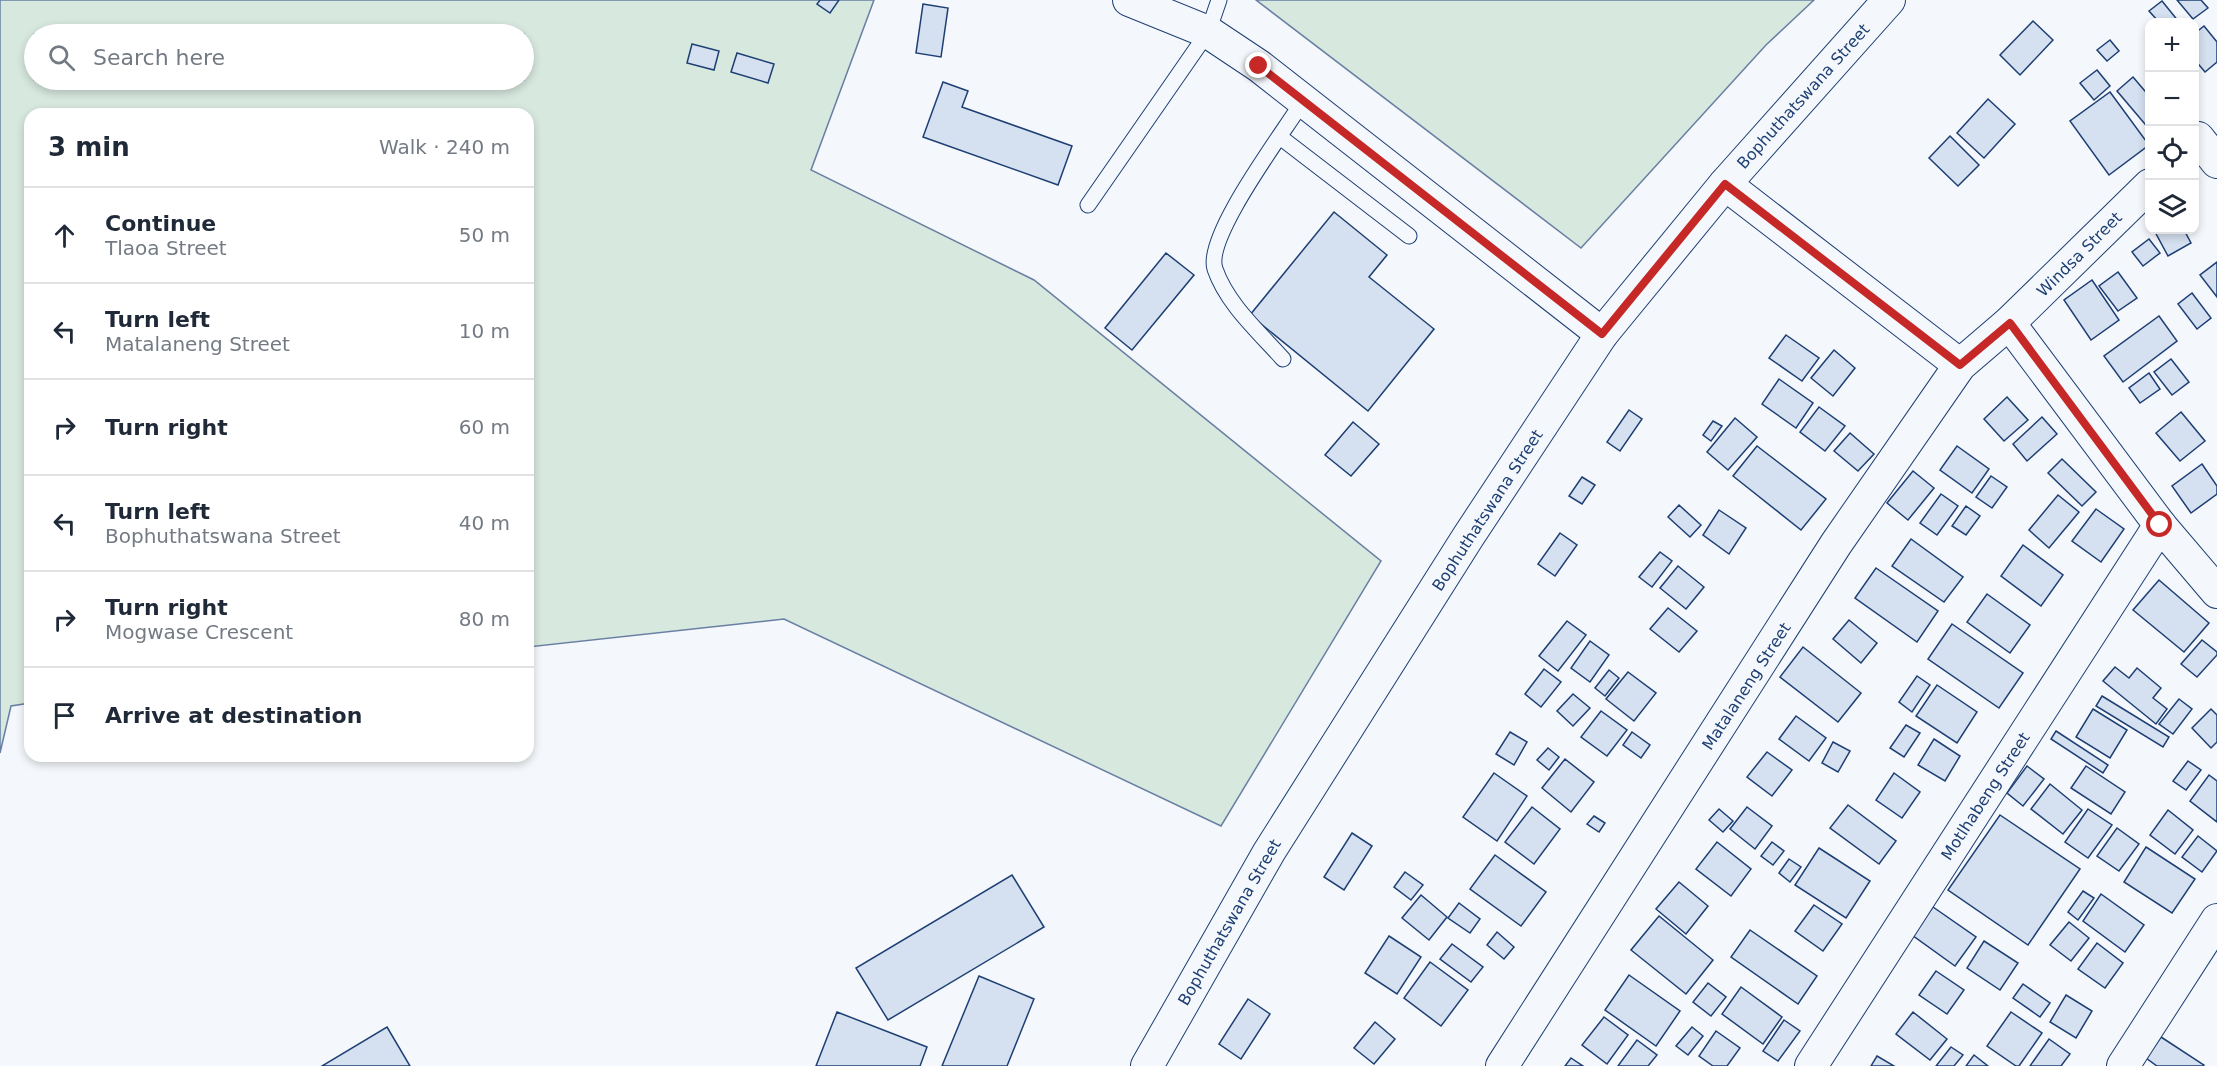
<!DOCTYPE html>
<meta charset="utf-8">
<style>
body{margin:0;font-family:"DejaVu Sans",sans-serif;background:#f6f6f7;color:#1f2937}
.controls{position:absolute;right:18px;top:18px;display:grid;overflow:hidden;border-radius:12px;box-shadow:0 3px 9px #0003}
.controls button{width:54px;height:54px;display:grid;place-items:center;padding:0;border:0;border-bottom:2px solid #e0e1e3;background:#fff;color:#1f2937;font:30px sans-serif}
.stop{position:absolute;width:18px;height:18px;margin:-14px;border:4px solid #c62828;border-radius:50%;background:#fff}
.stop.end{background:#c62828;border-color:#fff;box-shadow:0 2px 6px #0008}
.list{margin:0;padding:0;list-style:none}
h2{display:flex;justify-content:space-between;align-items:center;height:78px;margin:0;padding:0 24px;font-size:26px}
h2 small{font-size:20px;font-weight:400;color:#747a83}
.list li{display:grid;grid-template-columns:39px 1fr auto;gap:18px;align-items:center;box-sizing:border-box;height:96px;padding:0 24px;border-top:2px solid #e0e1e3}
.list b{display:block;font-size:22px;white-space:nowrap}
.list p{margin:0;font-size:20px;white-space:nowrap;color:#747a83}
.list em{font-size:20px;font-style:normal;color:#747a83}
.icon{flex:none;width:33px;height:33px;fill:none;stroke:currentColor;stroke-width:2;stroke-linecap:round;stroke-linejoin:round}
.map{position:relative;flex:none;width:2217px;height:1066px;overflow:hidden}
.search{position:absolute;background:#fff;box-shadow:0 3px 9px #0003;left:24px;top:24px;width:510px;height:66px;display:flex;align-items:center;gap:15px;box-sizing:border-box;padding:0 21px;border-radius:33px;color:#747a83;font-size:22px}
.panel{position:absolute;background:#fff;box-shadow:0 3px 9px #0003;left:24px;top:108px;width:510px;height:654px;border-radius:18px}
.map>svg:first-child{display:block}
</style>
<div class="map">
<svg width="2217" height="1066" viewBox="0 0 2217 1066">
<rect width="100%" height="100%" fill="#f4f7fb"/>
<g fill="#d7e8df" stroke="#687fa3" stroke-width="1.5" fill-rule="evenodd">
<path d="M0,0H874L811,170L1034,280L1381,561L1221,826L784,619L528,647V114H30V703L11,706L0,753ZM34,34H524V80H34Z"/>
<polygon points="1256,0 1814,0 1766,45 1581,248"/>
</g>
<g fill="#d5e0f0" stroke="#1d3f73" stroke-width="1.5">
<polygon points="820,0 839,0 830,13 817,4"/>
<polygon points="2177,0 2201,0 2208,8 2193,19"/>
<polygon points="2162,1 2179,22 2159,22 2149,11"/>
<polygon points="923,4 948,8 941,57 916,53"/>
<polygon points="2033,21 2053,40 2020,75 2000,55"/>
<polygon points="2204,26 2217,42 2217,62 2205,72 2194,59 2194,34"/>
<polygon points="2110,40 2119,51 2107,61 2097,50"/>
<polygon points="692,44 719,51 714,70 687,63"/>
<polygon points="737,53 774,64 768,83 731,72"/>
<polygon points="2097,70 2110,86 2094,100 2080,83"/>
<polygon points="2133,77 2150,97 2150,130 2117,91"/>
<polygon points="943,82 968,91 962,107 1072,146 1058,185 923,137"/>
<polygon points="2110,92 2149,145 2109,175 2070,121"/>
<polygon points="1988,99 2015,124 1984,158 1957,133"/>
<polygon points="1950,136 1979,165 1958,186 1929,158"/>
<polygon points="1334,212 1387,255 1369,277 1434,329 1368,411 1250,315"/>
<polygon points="2154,230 2184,230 2191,243 2168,256"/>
<polygon points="2149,239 2160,253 2143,266 2132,252"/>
<polygon points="1166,253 1194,275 1132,350 1105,328"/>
<polygon points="2217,262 2217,297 2200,275"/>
<polygon points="2118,272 2137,298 2118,311 2099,286"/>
<polygon points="2092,280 2119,320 2091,340 2064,300"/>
<polygon points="2192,293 2211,318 2197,329 2178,304"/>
<polygon points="2159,316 2177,341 2123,382 2104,356"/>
<polygon points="1786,335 1819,358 1802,381 1769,358"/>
<polygon points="1834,350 1855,368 1833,396 1811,378"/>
<polygon points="2171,359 2189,382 2172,395 2154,372"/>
<polygon points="2149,373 2160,389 2140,403 2129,388"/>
<polygon points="1779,379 1813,403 1796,428 1762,404"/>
<polygon points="2007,397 2028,420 2004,441 1984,419"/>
<polygon points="1819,407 1845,426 1825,451 1800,432"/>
<polygon points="1629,410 1642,419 1620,451 1607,442"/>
<polygon points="2181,412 2205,441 2180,461 2156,433"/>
<polygon points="2042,417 2057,434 2027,461 2013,444"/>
<polygon points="1735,418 1757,437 1728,470 1707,452"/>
<polygon points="1713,421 1722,426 1711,441 1703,435"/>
<polygon points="1353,422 1379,444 1351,476 1325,455"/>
<polygon points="1850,433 1874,454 1858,471 1834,451"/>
<polygon points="1757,446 1826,499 1801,530 1733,476"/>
<polygon points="1957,446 1989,469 1972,493 1940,470"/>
<polygon points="2062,459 2096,492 2082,506 2048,473"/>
<polygon points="2202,464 2217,486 2217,494 2191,513 2172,486"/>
<polygon points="1913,471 1934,488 1908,520 1887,503"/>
<polygon points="1991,476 2007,487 1992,508 1976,497"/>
<polygon points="1582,477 1595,485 1582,504 1569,496"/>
<polygon points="1941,494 1958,506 1937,535 1920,523"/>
<polygon points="2058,495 2079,512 2049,548 2029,530"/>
<polygon points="1679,505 1701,525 1690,537 1668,517"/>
<polygon points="1966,506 1980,516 1966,535 1952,526"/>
<polygon points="2096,509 2124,529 2101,562 2072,541"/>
<polygon points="1719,510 1746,528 1729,554 1703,535"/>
<polygon points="1560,533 1577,545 1555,576 1538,564"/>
<polygon points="1911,539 1963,577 1944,602 1892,566"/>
<polygon points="2023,545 2063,575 2041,606 2001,576"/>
<polygon points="1660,552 1672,561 1652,587 1639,577"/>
<polygon points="1678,566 1704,587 1686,609 1660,588"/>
<polygon points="1876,568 1938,611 1917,642 1855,598"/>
<polygon points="2159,580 2209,623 2184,652 2133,610"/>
<polygon points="1987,594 2030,625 2010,653 1967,622"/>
<polygon points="1668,608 1697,631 1679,652 1650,629"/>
<polygon points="1849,620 1877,643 1861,663 1833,639"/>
<polygon points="1567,621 1586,635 1558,671 1539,656"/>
<polygon points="1952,624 2023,673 1999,708 1928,659"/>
<polygon points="2202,640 2217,652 2217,655 2197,677 2181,664"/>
<polygon points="1590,641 1609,655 1590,682 1571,668"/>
<polygon points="1803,647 1861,693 1838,722 1780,677"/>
<polygon points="2115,667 2129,678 2137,668 2161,688 2153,698 2167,709 2156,724 2103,681"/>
<polygon points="1544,669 1561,682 1541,707 1525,694"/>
<polygon points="1609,670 1619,678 1605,696 1595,688"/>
<polygon points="1628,672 1656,693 1634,721 1606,699"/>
<polygon points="1917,676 1930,685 1912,712 1899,702"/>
<polygon points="1937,685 1977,712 1957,743 1916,716"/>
<polygon points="1573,694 1590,708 1573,726 1557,711"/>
<polygon points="2102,696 2169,737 2163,747 2096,706"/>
<polygon points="2179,699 2192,709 2173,734 2159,724"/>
<polygon points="2093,709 2127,730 2110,758 2076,737"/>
<polygon points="2211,709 2217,715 2217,742 2211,748 2192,728"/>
<polygon points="1601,711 1627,730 1607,756 1581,737"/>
<polygon points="1796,716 1826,738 1809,761 1779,739"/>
<polygon points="1906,725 1920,733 1904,757 1890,748"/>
<polygon points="2056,731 2108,765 2103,773 2051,739"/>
<polygon points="1510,732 1527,742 1514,765 1496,754"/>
<polygon points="1632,732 1650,745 1641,758 1623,745"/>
<polygon points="1934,739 1960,756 1945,781 1918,765"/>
<polygon points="1833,742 1850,751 1838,772 1822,763"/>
<polygon points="1548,748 1559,757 1549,770 1537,760"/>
<polygon points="1767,752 1792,770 1772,796 1747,777"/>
<polygon points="1565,759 1594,782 1571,812 1542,788"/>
<polygon points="2188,761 2201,770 2186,790 2173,781"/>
<polygon points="2027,766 2044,779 2023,806 2007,793"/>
<polygon points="2086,766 2125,792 2111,814 2071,788"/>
<polygon points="1494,773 1527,796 1497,841 1463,817"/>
<polygon points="1894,773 1920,792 1902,818 1876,800"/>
<polygon points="2209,775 2217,781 2217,822 2190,801"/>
<polygon points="2050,784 2082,810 2063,834 2031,809"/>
<polygon points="1848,805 1896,841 1879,864 1830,828"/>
<polygon points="1532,807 1560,829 1534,864 1505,842"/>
<polygon points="1747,807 1772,826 1755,849 1730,829"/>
<polygon points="1719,809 1733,821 1723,832 1709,820"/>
<polygon points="2088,809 2112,825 2088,858 2065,842"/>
<polygon points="2168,810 2193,830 2175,854 2150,835"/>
<polygon points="2000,815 2080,869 2028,945 1948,890"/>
<polygon points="1594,816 1605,823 1599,832 1587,824"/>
<polygon points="2117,828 2139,844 2119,871 2097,856"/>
<polygon points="1352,833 1372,846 1344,890 1324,877"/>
<polygon points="2198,836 2217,851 2202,872 2182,857"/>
<polygon points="1717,842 1751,869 1731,896 1696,869"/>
<polygon points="1772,842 1784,851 1773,865 1761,856"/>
<polygon points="2146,847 2195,879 2172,913 2124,882"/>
<polygon points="1819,848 1870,881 1846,918 1795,885"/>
<polygon points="1495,855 1546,892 1521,926 1470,889"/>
<polygon points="1789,859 1801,867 1790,882 1779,873"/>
<polygon points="1405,872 1423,885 1411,900 1394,887"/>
<polygon points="1012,875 1044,927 888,1020 856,968"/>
<polygon points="1679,882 1708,906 1686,934 1656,909"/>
<polygon points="2083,891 2094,898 2078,920 2068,912"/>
<polygon points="2101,894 2144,925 2125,952 2083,921"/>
<polygon points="1421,895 1447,917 1429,940 1402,918"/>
<polygon points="1459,903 1480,919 1470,933 1448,918"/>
<polygon points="1814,905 1842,924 1823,951 1795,931"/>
<polygon points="1933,907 1976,937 1955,966 1912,935"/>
<polygon points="1659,916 1713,960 1686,994 1631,950"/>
<polygon points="2069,922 2089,938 2071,961 2050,945"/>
<polygon points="1750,930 1817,976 1798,1004 1731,957"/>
<polygon points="1497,932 1514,947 1504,959 1487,945"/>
<polygon points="1389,936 1421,957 1397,994 1365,973"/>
<polygon points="1984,941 2018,963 2000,990 1967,968"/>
<polygon points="2097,943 2123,963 2105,988 2078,969"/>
<polygon points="1452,944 1483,967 1471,982 1440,959"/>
<polygon points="1430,962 1468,990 1441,1026 1404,998"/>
<polygon points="1936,971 1964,990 1947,1014 1919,995"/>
<polygon points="1629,975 1680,1011 1656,1046 1605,1010"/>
<polygon points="979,976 1034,999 1007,1066 942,1066"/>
<polygon points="1708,983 1726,997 1711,1016 1693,1002"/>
<polygon points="2023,984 2050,1003 2040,1017 2013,998"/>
<polygon points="1741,987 1782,1017 1763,1044 1722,1014"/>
<polygon points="2066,995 2092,1011 2076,1038 2050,1022"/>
<polygon points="1248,999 1270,1014 1241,1059 1219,1044"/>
<polygon points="837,1012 927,1047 920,1066 816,1066"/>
<polygon points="1913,1012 1947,1039 1930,1060 1896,1034"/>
<polygon points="2011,1012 2042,1033 2019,1066 2016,1066 1987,1046"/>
<polygon points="1604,1017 1628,1035 1607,1064 1582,1045"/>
<polygon points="1784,1020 1800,1031 1778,1061 1763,1051"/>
<polygon points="1375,1022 1395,1039 1374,1064 1354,1048"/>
<polygon points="387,1027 410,1066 322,1066"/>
<polygon points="1692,1027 1703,1036 1688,1055 1676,1046"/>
<polygon points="1716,1031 1740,1048 1727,1066 1713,1066 1699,1056"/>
<polygon points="2161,1037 2204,1065 2203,1066 2157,1066 2146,1058"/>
<polygon points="2049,1039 2070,1054 2061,1066 2030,1066"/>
<polygon points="1637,1040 1657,1055 1648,1066 1618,1066"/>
<polygon points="1951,1047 1963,1055 1954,1066 1936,1066"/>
<polygon points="1974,1055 1988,1066 1966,1066"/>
<polygon points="1877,1056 1894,1066 1871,1066"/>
<polygon points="1571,1058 1583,1066 1565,1066"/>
</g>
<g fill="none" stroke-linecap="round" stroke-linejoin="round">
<defs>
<g id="lane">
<polyline points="1280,137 1409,236"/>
<polyline points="1088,205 1208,32 1219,0"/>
<path d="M1283,359C1259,332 1227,304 1215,269C1204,237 1284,132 1303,101"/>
</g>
<g id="street">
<polyline points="1129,0 1208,32 1259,66 1602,334"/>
<polyline points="2198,138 2217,162"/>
<polyline points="1725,184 1960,365"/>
<polyline points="2009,323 2160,525 2217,592"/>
<polyline points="1147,1066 1269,852 1468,537 1602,334 1725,184 1889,0"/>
<polyline points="1502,1066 1836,544 1960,365 2009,323 2150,185"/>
<polyline points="1811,1066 2160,525"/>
<polyline points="2123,1066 2217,920"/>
</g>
</defs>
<use href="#lane" stroke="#1d3f73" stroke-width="17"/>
<use href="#street" stroke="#1d3f73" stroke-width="34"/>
<use href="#lane" stroke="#f4f7fb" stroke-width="15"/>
<use href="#street" stroke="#f4f7fb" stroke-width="32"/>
</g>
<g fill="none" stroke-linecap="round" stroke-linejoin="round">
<polyline stroke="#c62828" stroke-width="8" points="1259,66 1602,334 1725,184 1960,365 2010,323 2160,525"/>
</g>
<g text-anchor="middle" stroke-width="4.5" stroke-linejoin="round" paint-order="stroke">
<g font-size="16" fill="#1d3f73" stroke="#f4f7fb">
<text transform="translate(1803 96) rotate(-48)" y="6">Bophuthatswana Street</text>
<text transform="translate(2079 254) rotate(-45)" y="6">Windsa Street</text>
<text transform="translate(1487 510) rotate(-57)" y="6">Bophuthatswana Street</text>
<text transform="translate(1746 686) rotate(-57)" y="6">Matalaneng Street</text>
<text transform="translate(1985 796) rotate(-57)" y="6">Motlhabeng Street</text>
<text transform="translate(1229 922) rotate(-60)" y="6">Bophuthatswana Street</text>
</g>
</g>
</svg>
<div class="controls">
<button>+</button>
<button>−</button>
<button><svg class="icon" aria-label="locate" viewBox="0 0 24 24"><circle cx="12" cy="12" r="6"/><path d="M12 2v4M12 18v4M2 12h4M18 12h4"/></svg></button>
<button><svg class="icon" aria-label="layers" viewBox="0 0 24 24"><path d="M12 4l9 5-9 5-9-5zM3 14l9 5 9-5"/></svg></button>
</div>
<div class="stop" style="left:2160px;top:525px"></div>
<div class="stop end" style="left:1259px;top:66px"></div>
<div class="search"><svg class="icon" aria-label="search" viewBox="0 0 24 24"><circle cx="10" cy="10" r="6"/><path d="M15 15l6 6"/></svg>Search here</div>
<section class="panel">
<h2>3 min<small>Walk · 240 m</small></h2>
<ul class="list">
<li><svg class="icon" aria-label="ahead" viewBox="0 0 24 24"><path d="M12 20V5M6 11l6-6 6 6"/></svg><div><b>Continue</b><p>Tlaoa Street</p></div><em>50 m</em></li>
<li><svg class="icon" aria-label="left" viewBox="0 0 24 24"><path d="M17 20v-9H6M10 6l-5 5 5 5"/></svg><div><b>Turn left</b><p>Matalaneng Street</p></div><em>10 m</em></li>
<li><svg class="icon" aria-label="right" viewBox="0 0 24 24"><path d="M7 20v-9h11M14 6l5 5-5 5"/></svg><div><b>Turn right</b></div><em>60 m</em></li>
<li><svg class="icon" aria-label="left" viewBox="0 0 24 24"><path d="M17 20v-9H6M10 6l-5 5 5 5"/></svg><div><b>Turn left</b><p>Bophuthatswana Street</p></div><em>40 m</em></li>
<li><svg class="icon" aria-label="right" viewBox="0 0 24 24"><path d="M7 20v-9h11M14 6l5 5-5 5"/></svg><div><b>Turn right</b><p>Mogwase Crescent</p></div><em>80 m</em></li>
<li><svg class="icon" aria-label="arrive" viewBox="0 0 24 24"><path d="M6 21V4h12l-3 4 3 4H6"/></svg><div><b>Arrive at destination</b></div></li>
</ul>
</section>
</div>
